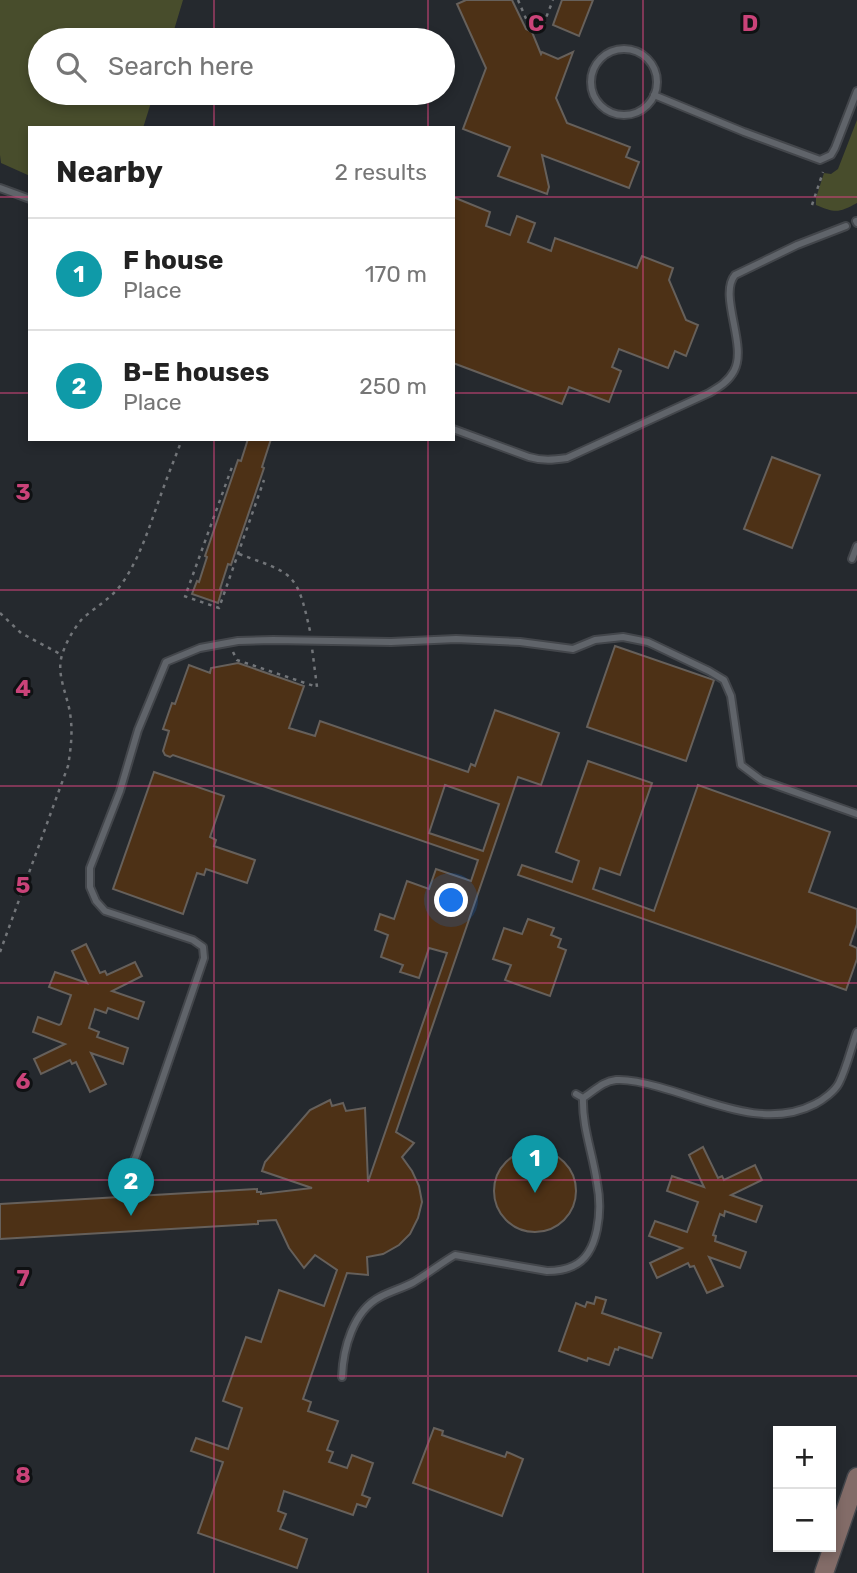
<!DOCTYPE html>
<meta charset="utf-8">
<style>
body{margin:0;font-family:Rubik,sans-serif;background:#f2f2f2;color:#222}
.controls{position:absolute;right:21px;bottom:21px;display:grid;overflow:hidden;border-radius:0px;box-shadow:0 4px 10px #0003}
.controls button{width:63px;height:63px;display:grid;place-items:center;padding:0;border:0;border-bottom:2px solid #e0e0e0;background:#fff;color:#222;font:35px sans-serif}
.you{position:absolute;left:452px;top:901px;width:24px;height:24px;margin:-18px;border:5px solid #fff;border-radius:50%;background:#1a73e8;box-shadow:0 0 0 10px #1a73e833}
.badge{display:grid;place-items:center;width:46px;height:46px;border-radius:50%;background:#5b6d26;color:#fff;font-size:23px;font-weight:700}
.pin{position:absolute;translate:-50% -58px;filter:drop-shadow(0 2px 4px #0008)}
.pin::after{content:'';position:absolute;top:37px;width:24px;height:21px;background:inherit;clip-path:polygon(0 0,100% 0,50% 100%)}
.list{margin:0;padding:0;list-style:none}
h2{display:flex;justify-content:space-between;align-items:center;height:91px;margin:0;padding:0 28px;font-size:30px}
h2 small{font-size:23px;font-weight:400;color:#767676}
.list li{display:grid;grid-template-columns:46px 1fr auto;gap:21px;align-items:center;box-sizing:border-box;height:112px;padding:0 28px;border-top:2px solid #e0e0e0}
.list b{display:block;font-size:26px;white-space:nowrap}
.list p{margin:0;font-size:23px;white-space:nowrap;color:#767676}
.list em{font-size:23px;font-style:normal;color:#767676}
.icon{flex:none;width:38px;height:38px;fill:none;stroke:currentColor;stroke-width:2;stroke-linecap:round;stroke-linejoin:round}
.map{position:relative;flex:none;width:857px;height:1573px;overflow:hidden}
.search{position:absolute;background:#fff;box-shadow:0 4px 10px #0003;left:28px;top:28px;width:427px;height:77px;display:flex;align-items:center;gap:18px;box-sizing:border-box;padding:0 24px;border-radius:38px;color:#767676;font-size:26px}
.panel{position:absolute;background:#fff;box-shadow:0 4px 10px #0003;left:28px;top:126px;width:427px;height:315px;border-radius:0px}
.map>svg:first-child{display:block}
</style>
<div class="map">
<svg width="857" height="1573" viewBox="0 0 857 1573">
<rect width="100%" height="100%" fill="#25292e"/>
<g fill="#484d2c">
<polygon points="0,0 183,0 171,40 40,40 40,93 154,93 143,128 30,128 30,176 1,163 0,155"/>
<path d="M857,120V203C839,213 835,213 816,205V198L824,173L831,174L838,169Z"/>
</g>
<g fill="#4d3116" stroke="#66605b" stroke-width="2" fill-rule="evenodd">
<polygon points="466,0 512,0 526,29 532,32 541,54 542,52 558,59 573,52 556,98 567,123 630,147 626,157 639,162 629,188 542,155 549,187 547,194 498,176 510,147 463,129 486,68 457,4"/>
<polygon points="562,0 593,0 579,36 553,25"/>
<polygon points="453,197 490,212 486,226 510,235 517,216 535,223 528,242 551,251 555,238 637,268 642,256 673,268 669,280 686,320 698,325 686,356 675,351 668,368 619,349 612,367 621,371 609,402 569,387 562,404 453,363"/>
<polygon points="248,439 271,439 262,467 264,468 231,565 228,564 220,589 222,590 218,603 192,594 197,581 199,582 207,557 205,556 238,460 241,461"/>
<polygon points="772,457 820,475 792,548 744,529"/>
<polygon points="615,646 714,680 686,761 587,727"/>
<path d="M238,663L304,686L289,728L315,736L320,721L468,772L471,764L475,766L495,710L559,733L541,785L518,777L396,1132L414,1143L402,1157L412,1171L419,1186L422,1202L418,1218L410,1234L399,1245L383,1254L367,1257L368,1275L347,1273L303,1399L311,1402L308,1411L338,1421L327,1450L333,1452L329,1462L347,1468L352,1455L373,1463L362,1495L370,1498L366,1507L357,1504L353,1515L284,1491L278,1511L286,1514L280,1529L307,1539L297,1568L198,1533L223,1462L191,1451L196,1438L228,1449L242,1408L223,1401L246,1337L261,1342L279,1290L324,1306L337,1270L315,1255L304,1268L289,1248L276,1220L258,1221V1224L0,1239V1204L257,1189V1192H261V1194L312,1188L262,1171L265,1162L310,1110L330,1100L332,1106L343,1103L346,1111L365,1108L368,1182L447,953L429,948L419,978L400,972L403,965L381,957L388,935L375,930L380,914L394,919L407,881L429,889L436,869L471,881L478,860L173,755L170,757L165,755L163,751L169,731L163,729L172,703L175,704L189,665L210,673L211,668ZM445,785L499,804L483,851L429,833Z"/>
<polygon points="588,761 652,783 620,875 600,868 593,889 654,911 698,785 830,832 809,892 857,909 857,924 850,945 857,948 857,959 846,990 518,875 522,865 572,882 579,861 556,852"/>
<polygon points="154,772 224,796 210,837 216,840 214,846 255,860 247,883 206,869 204,875 197,873 183,914 113,889"/>
<polygon points="528,919 554,928 551,935 561,939 558,947 566,950 550,996 505,980 511,965 493,959 504,928 522,934"/>
<polygon points="86,944 100,973 105,971 107,975 135,962 142,976 112,991 144,1002 138,1019 108,1008 106,1013 95,1009 89,1028 99,1032 97,1037 128,1048 123,1064 91,1053 106,1084 90,1092 76,1062 72,1064 70,1060 41,1074 34,1059 65,1044 33,1032 38,1017 59,1025 61,1024 71,995 49,987 55,972 87,983 72,951"/>
<polygon points="703,1147 718,1178 722,1176 724,1180 755,1165 762,1180 731,1195 762,1206 756,1222 725,1211 724,1216 720,1214 713,1235 716,1236 715,1241 746,1252 740,1268 709,1257 723,1286 707,1293 694,1266 690,1267 688,1263 657,1278 650,1263 682,1248 649,1236 655,1221 687,1232 698,1202 667,1191 672,1176 704,1187 689,1155"/>
<circle cx="535" cy="1191" r="41"/>
<polygon points="596,1297 606,1300 602,1313 661,1333 652,1358 619,1347 618,1350 615,1349 609,1365 588,1358 587,1361 559,1351 576,1303 585,1307 587,1302 594,1304"/>
<polygon points="434,1428 443,1431 442,1435 505,1457 507,1452 523,1459 502,1516 413,1483"/>
</g>
<g fill="none" stroke-linecap="round" stroke-linejoin="round">
<defs>
<g id="lane">
<circle cx="624" cy="82" r="33"/>
<polyline points="654,95 744,132 820,160 831,155 835,148 857,91"/>
<polyline points="0,188 30,199"/>
<polyline points="856,221 857,223"/>
<path d="M453,429L529,457C543,461 553,460 567,458L709,393C719,387 728,382 734,371C748,346 718,295 735,275L797,245L846,226"/>
<polyline points="852,559 857,546"/>
<path d="M576,1094L583,1098C594,1091 603,1081 616,1080C630,1079 645,1083 659,1087C708,1100 765,1130 815,1104C823,1100 835,1091 839,1083C847,1067 851,1048 857,1032"/>
<polyline points="121,1174 130,1168 136,1156 204,958 203,947 193,940 105,911 96,901 90,887 90,868 120,791 138,730 166,662 200,648 238,641 273,640 391,642 456,639 520,642 573,649 595,640 623,637 648,642 709,671 724,680 731,696 741,765 761,780 857,814"/>
<path d="M342,1377C343,1349 353,1311 380,1297C391,1291 403,1288 414,1282C429,1273 441,1263 455,1255L547,1271C556,1271 565,1270 573,1266C600,1254 602,1208 597,1183C593,1154 582,1127 583,1098"/>
</g>
<polyline id="secondary" points="824,1573 857,1477"/>
</defs>
<use href="#lane" stroke="#43464b" stroke-width="10"/>
<use href="#secondary" stroke="#43464b" stroke-width="21"/>
<g stroke="#727579" stroke-width="2.5" stroke-dasharray="3.5 5" stroke-linecap="butt">
<polyline points="518,0 530,28 538,33 540,33 553,0"/>
<polyline points="812,205 823,172"/>
<path d="M239,554C294,574 297,572 310,631"/>
<polyline points="187,591 232,467"/>
<polyline points="184,596 219,608 264,480"/>
<polyline points="0,613 21,633 62,655"/>
<polyline points="233,652 237,660 317,687 312,648"/>
<path d="M0,952L68,766C71,748 73,731 70,713C67,694 56,674 62,655C66,642 74,628 83,618C97,606 112,598 123,582C142,554 151,521 163,489C169,472 176,456 182,439"/>
</g>
<use href="#lane" stroke="#60646a" stroke-width="6"/>
<use href="#secondary" stroke="#836c68" stroke-width="18"/>
</g>
<path fill="none" stroke="#ca4379" stroke-width="2" stroke-opacity="0.55" d="M214,0V40M428,0V40M643,0V1573M214,93V128M428,93V128M0,197H30M453,197H857M0,393H30M453,393H857M214,439V1573M428,439V1573M0,590H857M0,786H857M0,983H857M0,1180H857M0,1376H857"/>
<g font-size="23" text-anchor="middle" font-weight="bold" fill="#ca4379" stroke="#0f1113" stroke-width="6" stroke-linejoin="round" paint-order="stroke">
<text x="536" y="31">C</text>
<text x="750" y="31">D</text>
<text x="23" y="500">3</text>
<text x="23" y="696">4</text>
<text x="23" y="893">5</text>
<text x="23" y="1089">6</text>
<text x="23" y="1286">7</text>
<text x="23" y="1483">8</text>
</g>
</svg>
<div class="controls">
<button>+</button>
<button>−</button>
</div>
<div class="you"></div>
<div class="pin badge" style="left:535px;top:1193px;background:#0f9aa8">1</div>
<div class="pin badge" style="left:131px;top:1216px;background:#0f9aa8">2</div>
<div class="search"><svg class="icon" aria-label="search" viewBox="0 0 24 24"><circle cx="10" cy="10" r="6"/><path d="M15 15l6 6"/></svg>Search here</div>
<section class="panel">
<h2>Nearby<small>2 results</small></h2>
<ul class="list">
<li><span class="badge" style="background:#0f9aa8">1</span><div><b>F house</b><p>Place</p></div><em>170 m</em></li>
<li><span class="badge" style="background:#0f9aa8">2</span><div><b>B-E houses</b><p>Place</p></div><em>250 m</em></li>
</ul>
</section>
</div>
